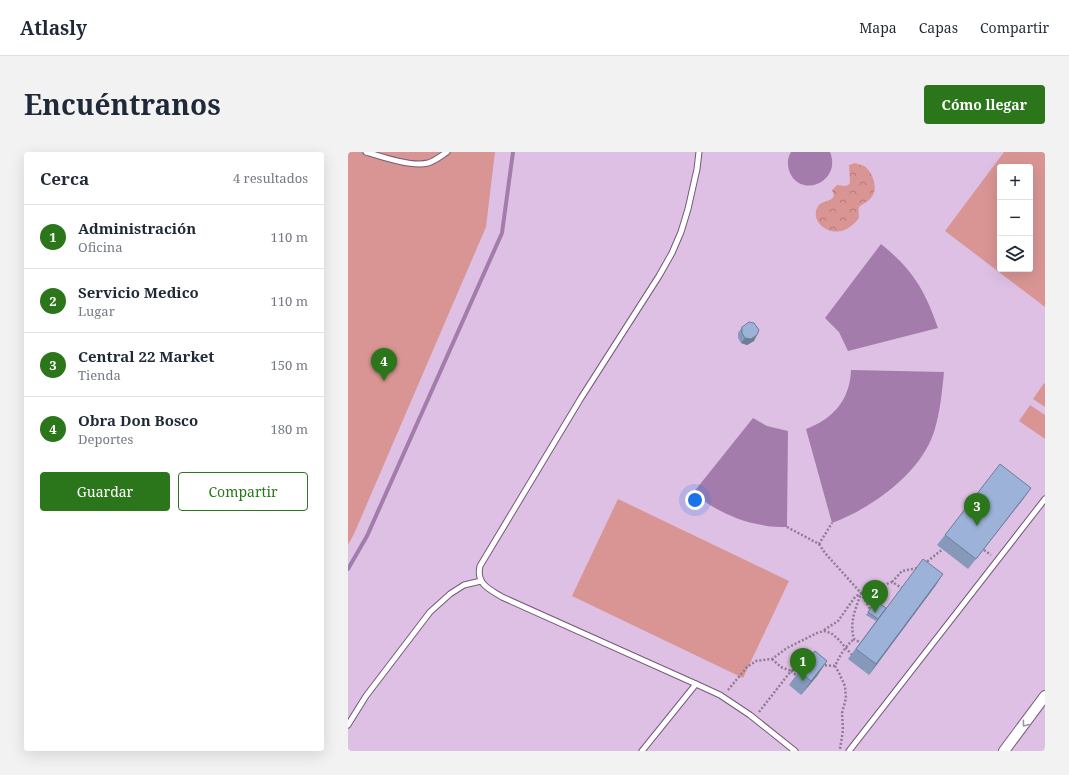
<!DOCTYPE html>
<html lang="es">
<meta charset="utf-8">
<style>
body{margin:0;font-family:"Noto Serif",serif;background:#f2f2f3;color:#1f2937}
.controls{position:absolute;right:12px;top:12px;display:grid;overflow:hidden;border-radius:4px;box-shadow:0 4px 16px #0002}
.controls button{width:36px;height:36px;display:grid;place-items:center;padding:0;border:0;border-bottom:1px solid #e0e1e3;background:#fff;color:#1f2937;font:20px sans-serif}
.you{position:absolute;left:347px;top:348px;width:14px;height:14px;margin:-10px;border:3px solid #fff;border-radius:50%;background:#1a73e8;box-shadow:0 0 0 6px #1a73e833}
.badge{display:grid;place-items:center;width:26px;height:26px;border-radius:50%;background:#2b751a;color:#fff;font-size:13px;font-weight:700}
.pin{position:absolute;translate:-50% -33px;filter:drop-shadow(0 1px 2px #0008)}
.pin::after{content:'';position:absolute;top:21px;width:14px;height:12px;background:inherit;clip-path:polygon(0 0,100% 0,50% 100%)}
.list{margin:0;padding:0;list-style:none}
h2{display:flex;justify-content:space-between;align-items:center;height:52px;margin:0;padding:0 16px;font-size:17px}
h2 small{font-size:13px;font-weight:400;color:#747a83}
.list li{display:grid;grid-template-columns:26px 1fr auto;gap:12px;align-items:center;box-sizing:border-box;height:64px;padding:0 16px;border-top:1px solid #e0e1e3}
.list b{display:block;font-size:15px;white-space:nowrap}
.list p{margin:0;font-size:13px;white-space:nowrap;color:#747a83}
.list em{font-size:13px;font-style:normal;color:#747a83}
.actions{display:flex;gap:8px;padding:12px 16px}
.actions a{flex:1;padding:9px 0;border:1px solid #2b751a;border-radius:4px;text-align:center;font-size:14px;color:#2b751a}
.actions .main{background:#2b751a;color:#fff}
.icon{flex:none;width:22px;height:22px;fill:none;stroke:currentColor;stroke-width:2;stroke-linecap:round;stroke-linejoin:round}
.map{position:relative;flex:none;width:697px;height:599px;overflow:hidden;border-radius:4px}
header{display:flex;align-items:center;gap:24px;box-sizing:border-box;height:56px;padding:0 20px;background:#fff;border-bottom:1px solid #e0e1e3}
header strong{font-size:19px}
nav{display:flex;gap:22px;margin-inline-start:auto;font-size:14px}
.intro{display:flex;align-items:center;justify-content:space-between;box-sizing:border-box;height:96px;padding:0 24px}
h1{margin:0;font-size:28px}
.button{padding:10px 18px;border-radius:4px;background:#2b751a;color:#fff;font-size:14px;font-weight:700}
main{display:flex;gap:24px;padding:0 24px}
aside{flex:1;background:#fff;border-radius:4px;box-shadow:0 4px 16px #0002}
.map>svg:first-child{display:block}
</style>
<header>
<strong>Atlasly</strong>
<nav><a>Mapa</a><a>Capas</a><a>Compartir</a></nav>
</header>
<div class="intro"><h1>Encuéntranos</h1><a class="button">Cómo llegar</a></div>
<main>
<aside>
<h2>Cerca<small>4 resultados</small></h2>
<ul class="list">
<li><span class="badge">1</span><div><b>Administración</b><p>Oficina</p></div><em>110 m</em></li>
<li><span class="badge">2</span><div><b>Servicio Medico</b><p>Lugar</p></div><em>110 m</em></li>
<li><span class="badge">3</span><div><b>Central 22 Market</b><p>Tienda</p></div><em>150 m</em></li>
<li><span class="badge">4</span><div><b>Obra Don Bosco</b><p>Deportes</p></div><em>180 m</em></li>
</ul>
<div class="actions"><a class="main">Guardar</a><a>Compartir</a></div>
</aside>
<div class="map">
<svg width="697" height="599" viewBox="0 0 697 599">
<defs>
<pattern id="forest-crowns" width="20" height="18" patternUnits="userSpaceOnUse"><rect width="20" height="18" fill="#d99594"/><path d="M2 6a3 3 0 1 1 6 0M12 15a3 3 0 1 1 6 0" fill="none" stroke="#b17a7a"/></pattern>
</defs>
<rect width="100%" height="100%" fill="#dec0e4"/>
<g fill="#d99594" fill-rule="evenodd">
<polygon points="0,0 147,0 138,75 6,382 0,393"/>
<path d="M656,0H697V155L597,79ZM652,15H682V117H652Z"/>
<polygon points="696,231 697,232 697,255 685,247"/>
<polygon points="682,253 697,263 697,287 671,269"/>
<polygon points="270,347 441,429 395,526 224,444"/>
</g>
<path fill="url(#forest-crowns)" d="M507,11C510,12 513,13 516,14C524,19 530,35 525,43C522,49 516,51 511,55C510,59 511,61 511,65C510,68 506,72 503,74C487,88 462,73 469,56C472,48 482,51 486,44L484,38L489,33C495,33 498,36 502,31L501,13Z"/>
<g fill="#a37cab">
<path d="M443,0H482C494,29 454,47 442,21C439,13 439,7 443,0Z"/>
<path d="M533,92C564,117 577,138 590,176L500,199L491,180L477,166Z"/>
<path d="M503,218L596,220C594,240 592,261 586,280C572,322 524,356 484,371L458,277C485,267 502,248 503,218Z"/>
<path d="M405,266L419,274L440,279L439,375C431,375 422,375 414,373C389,369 365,357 345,341Z"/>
</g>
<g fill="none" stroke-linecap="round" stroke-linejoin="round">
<polyline stroke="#a37cab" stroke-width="4" points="0,417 19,384 154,81 165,0"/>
<defs>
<g id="service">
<path d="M18,0C34,5 64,15 80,11C87,9 93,4 99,0"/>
<path d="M348,532L154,445C141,437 128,432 132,414L233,246L311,124L324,101L333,80L340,57L349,17L351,0"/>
<polyline points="0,573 18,544 82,460 102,442 116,433 133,429"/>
<polyline points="294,599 348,532 372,543 402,563 447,599"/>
<polyline points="501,599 697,347"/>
</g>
<polyline id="minor" points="656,599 697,544"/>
</defs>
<use href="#service" stroke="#755a7a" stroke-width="7"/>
<use href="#minor" stroke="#755a7a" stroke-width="12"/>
<g stroke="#907a94" stroke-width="2.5" stroke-dasharray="2 2" stroke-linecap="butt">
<polyline points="439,375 471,392 484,371"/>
<polyline points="471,392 477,401 513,441 544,430 554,436"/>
<polyline points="636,398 643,403"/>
<polyline points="576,412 595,397"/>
<polyline points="544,430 554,419 570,416"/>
<polyline points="513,441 522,457"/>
<path d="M476,478L490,469L507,445L513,441C508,456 501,470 506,487L513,491"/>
<polyline points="424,507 433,515 443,519 458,512"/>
<path d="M473,513L487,514C492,503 497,495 506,487"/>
<polyline points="487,514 491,521 497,534 498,546 494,561 495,578 492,597"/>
<polyline points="380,538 399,515 408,509 424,507 439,496 469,481 476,479 483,481 490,487 504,503"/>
<polyline points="411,560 443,519 449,524"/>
</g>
<use href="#service" stroke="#fff" stroke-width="5"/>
<use href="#minor" stroke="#fff" stroke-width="10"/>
</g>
<g fill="#8699ba">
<polygon points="394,175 406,189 399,193 393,191 390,186 390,181"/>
<polygon points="676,346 620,417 589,393 597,383"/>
<polygon points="588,433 521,523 500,507 528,469 518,463 528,449 538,456"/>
<polygon points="479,509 469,524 453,543 441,533 451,519"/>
</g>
<g fill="#6d7d97">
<polygon points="409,183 406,189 399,193 393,191 397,186"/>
<polygon points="683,336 676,346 620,417 628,407"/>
<polygon points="595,422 588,433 521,523 528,512"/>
<polygon points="479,509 469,524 453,543 463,529"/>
</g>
<g fill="#9cb2d8" stroke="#6d7d97">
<polygon points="401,170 406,171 411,178 409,183 403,187 397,186 394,181 394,175"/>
<polygon points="652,312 683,336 628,407 597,383"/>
<polygon points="575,407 595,422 528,512 508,497"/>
<polygon points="528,449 538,456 530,467 520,460"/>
<polygon points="467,499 479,509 463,529 451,519"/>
</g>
<defs><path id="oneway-chevron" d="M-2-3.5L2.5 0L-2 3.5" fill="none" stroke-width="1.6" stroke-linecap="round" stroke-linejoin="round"/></defs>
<use stroke="#9d979e" href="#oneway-chevron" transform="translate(677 572) rotate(127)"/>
</svg>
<div class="controls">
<button>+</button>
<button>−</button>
<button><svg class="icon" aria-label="layers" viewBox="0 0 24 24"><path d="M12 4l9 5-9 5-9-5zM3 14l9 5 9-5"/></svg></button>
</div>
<div class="you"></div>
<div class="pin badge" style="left:455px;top:529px">1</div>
<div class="pin badge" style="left:527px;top:461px">2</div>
<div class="pin badge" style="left:629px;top:374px">3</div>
<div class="pin badge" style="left:36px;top:229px">4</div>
</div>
</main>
